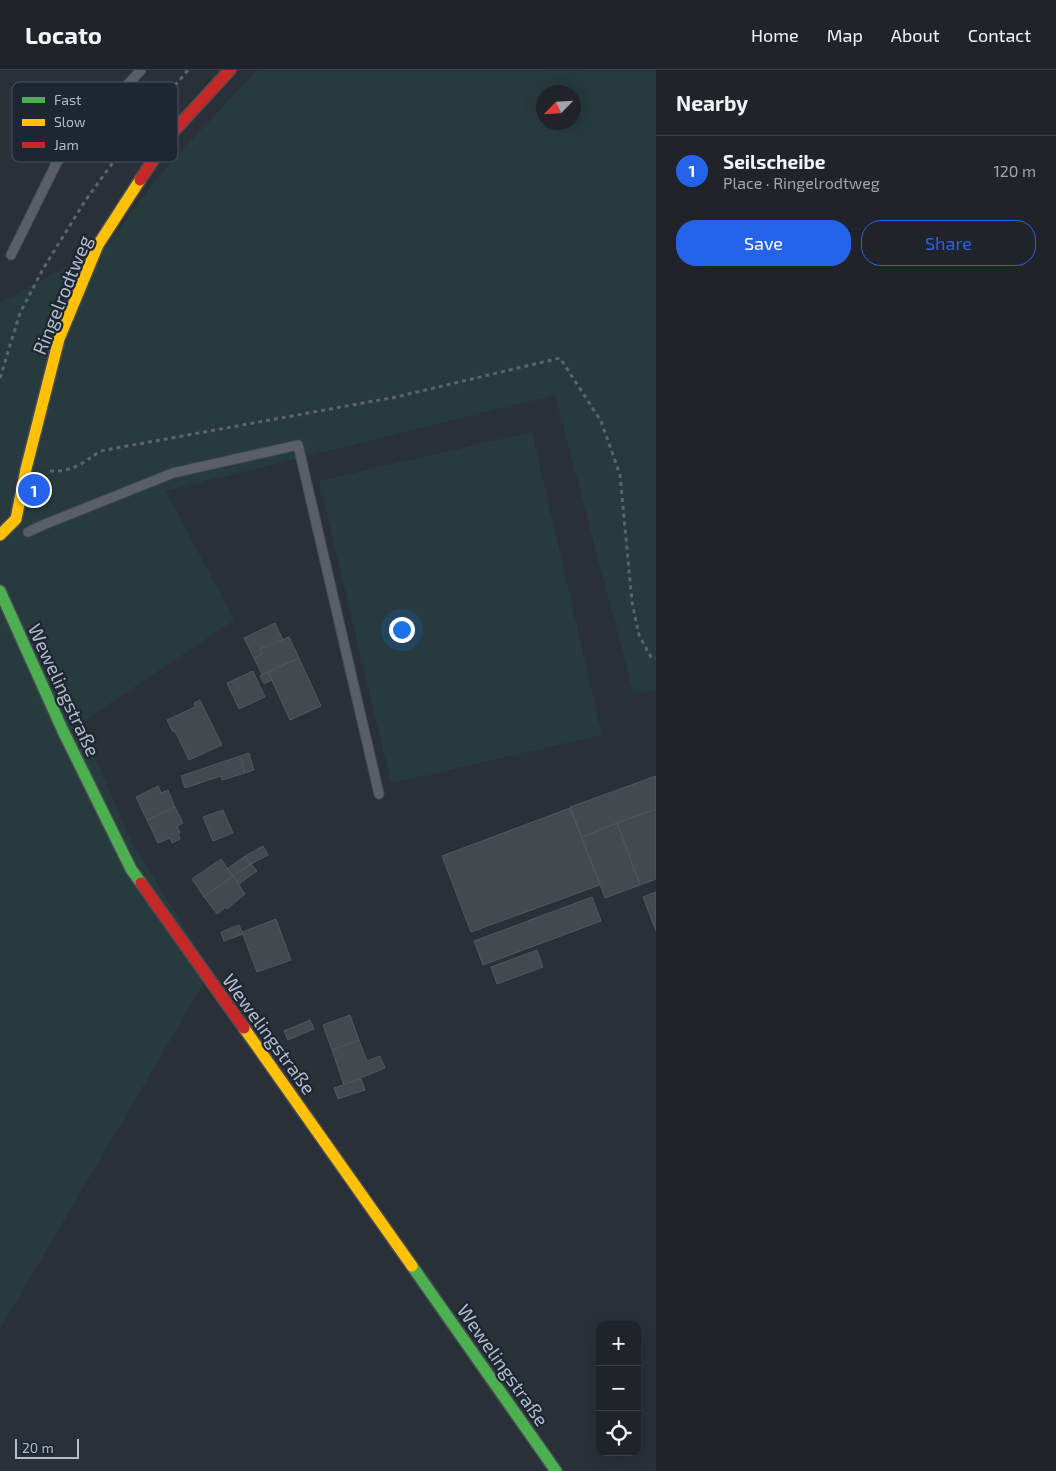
<!DOCTYPE html>
<meta charset="utf-8">
<style>
body{margin:0;font-family:"Exo 2",sans-serif;background:#2d3036;color:#f1f3f6}
.controls{position:absolute;right:15px;bottom:15px;display:grid;overflow:hidden;border-radius:10px;box-shadow:0 5px 20px #0002}
.controls button{width:45px;height:45px;display:grid;place-items:center;padding:0;border:0;border-bottom:1px solid #3d4147;background:#20242a;color:#f1f3f6;font:25px sans-serif}
.compass{position:absolute;left:536px;top:15px;width:45px;height:45px;border-radius:50%;background:#20242a;box-shadow:0 5px 20px #0002;rotate:245deg}
.scale{position:absolute;left:15px;bottom:12px;width:64px;box-sizing:border-box;padding-left:5px;border:2px solid #b4bcc9;border-top:0;font-size:14px;line-height:18px;white-space:nowrap;color:#b4bcc9;-webkit-text-stroke:4px #1d2633;paint-order:stroke}
.you{position:absolute;left:401px;top:559px;width:18px;height:18px;margin:-12px;border:4px solid #fff;border-radius:50%;background:#1a73e8;box-shadow:0 0 0 8px #1a73e833}
.badge{display:grid;place-items:center;width:32px;height:32px;border-radius:50%;background:#2563eb;color:#fff;font-size:16px;font-weight:700}
.pin{position:absolute;translate:-50% -50%;border:2px solid #fff;box-shadow:0 1px 5px #0006}
.list{margin:0;padding:0;list-style:none}
h2{display:flex;justify-content:space-between;align-items:center;height:65px;margin:0;padding:0 20px;font-size:21px}
h2 small{font-size:16px;font-weight:400;color:#a2a4a8}
.list li{display:grid;grid-template-columns:32px 1fr auto;gap:15px;align-items:center;box-sizing:border-box;height:70px;padding:0 20px;border-top:1px solid #3d4147}
.list b{display:block;font-size:19px;white-space:nowrap}
.list p{margin:0;font-size:16px;white-space:nowrap;color:#a2a4a8}
.list em{font-size:16px;font-style:normal;color:#a2a4a8}
.actions{display:flex;gap:10px;padding:15px 20px}
.actions a{flex:1;padding:11px 0;border:1px solid #2563eb;border-radius:20px;text-align:center;font-size:18px;color:#2563eb}
.actions .main{background:#2563eb;color:#fff}
.icon{flex:none;width:28px;height:28px;fill:none;stroke:currentColor;stroke-width:2;stroke-linecap:round;stroke-linejoin:round}
.map{position:relative;flex:none;width:656px;height:1401px;overflow:hidden}
header{display:flex;align-items:center;gap:30px;box-sizing:border-box;height:70px;padding:0 25px;background:#20242a;border-bottom:1px solid #3d4147}
header strong{font-size:24px}
nav{display:flex;gap:28px;margin-inline-start:auto;font-size:18px}
main{display:flex}
aside{flex:1;background:#20242a}
.map>svg:first-child{display:block}
</style>
<header>
<strong>Locato</strong>
<nav><a>Home</a><a>Map</a><a>About</a><a>Contact</a></nav>
</header>
<main>
<div class="map">
<svg width="656" height="1401" viewBox="0 0 656 1401">
<rect width="100%" height="100%" fill="#2a3038"/>
<g fill="#273a3e" fill-rule="evenodd">
<path d="M258,0H656V620L633,622L555,325L166,421L234,550L81,653L130,769L211,901L0,1259V233L108,174L158,107L249,8ZM544,22H574V52H544Z"/>
<polygon points="532,362 602,665 391,713 319,411"/>
</g>
<g fill="#444950" stroke="#52575f">
<polygon points="275,553 283,570 260,579 263,584 254,588 244,568"/>
<polygon points="289,567 299,588 262,605 254,588 263,584 260,579"/>
<polygon points="299,588 321,636 290,650 268,602"/>
<polygon points="253,601 265,627 239,639 227,613"/>
<polygon points="268,602 272,610 264,614 260,606"/>
<polygon points="200,630 222,675 189,690 175,661 173,662 167,650 195,637 194,633"/>
<polygon points="249,683 254,700 245,703 240,686"/>
<polygon points="240,686 245,703 222,710 221,706 185,718 181,706"/>
<polygon points="656,706 656,739 582,767 570,737"/>
<polygon points="158,716 161,723 168,720 175,737 147,750 136,727"/>
<polygon points="175,737 183,753 177,756 180,763 178,764 180,769 172,773 170,768 158,773 147,750"/>
<polygon points="570,738 600,815 471,862 442,786"/>
<polygon points="656,739 656,809 640,815 617,753"/>
<polygon points="223,740 233,763 213,771 203,747"/>
<polygon points="617,753 640,815 605,828 582,767"/>
<polygon points="263,776 268,785 251,794 245,786"/>
<polygon points="245,786 251,794 233,806 227,799"/>
<polygon points="221,789 233,806 204,827 192,809"/>
<polygon points="251,794 257,801 239,814 233,806"/>
<polygon points="233,806 245,824 227,839 226,837 217,844 204,827"/>
<polygon points="656,822 656,861 643,827"/>
<polygon points="592,827 601,851 483,895 474,871"/>
<polygon points="276,849 291,890 257,902 242,862"/>
<polygon points="239,855 243,864 224,871 221,862"/>
<polygon points="537,880 543,897 497,914 491,897"/>
<polygon points="350,945 359,970 332,980 323,955"/>
<polygon points="310,950 314,959 288,970 284,961"/>
<polygon points="359,970 367,991 380,986 385,998 344,1015 332,980"/>
<polygon points="361,1009 365,1020 338,1029 334,1018"/>
</g>
<g fill="none" stroke-linecap="round" stroke-linejoin="round">
<defs>
<g id="lane">
<polyline points="11,185 57,92 141,0"/>
<polyline points="28,462 43,455 173,403 298,375 379,724"/>
</g>
<g id="fast">
<polyline points="0,521 63,661 131,799 141,813"/>
<polyline points="412,1196 556,1401"/>
</g>
<g id="slow">
<polyline points="0,465 16,449 26,399 59,269 98,175 140,110"/>
<polyline points="244,958 412,1196"/>
</g>
<g id="jam">
<polyline points="140,110 169,66 230,0"/>
<polyline points="141,813 244,958"/>
</g>
</defs>
<use href="#lane" stroke="#484c53" stroke-width="11"/>
<use href="#fast" stroke="#484c53" stroke-width="14"/>
<use href="#slow" stroke="#484c53" stroke-width="14"/>
<use href="#jam" stroke="#484c53" stroke-width="14"/>
<g stroke="#5d636a" stroke-width="3" stroke-dasharray="4 4" stroke-linecap="butt">
<polyline points="0,308 20,243 43,199 85,131 133,65 188,0"/>
<path d="M50,401C72,402 82,394 100,381L396,327L560,288L601,351L620,405L632,532L639,565L651,587L656,588"/>
</g>
<use href="#lane" stroke="#5a5e66" stroke-width="9"/>
<use href="#fast" stroke="#4caf50" stroke-width="11"/>
<use href="#slow" stroke="#ffc107" stroke-width="11"/>
<use href="#jam" stroke="#c62828" stroke-width="11"/>
</g>
<g text-anchor="middle" stroke-width="4.5" stroke-linejoin="round" paint-order="stroke">
<g font-size="19" fill="#b4bcc9" stroke="#1d2633">
<text transform="translate(62 225) rotate(-68)" y="7">Ringelrodtweg</text>
<text transform="translate(64 620) rotate(65)" y="7">Wewelingstraße</text>
<text transform="translate(269 964) rotate(54)" y="7">Wewelingstraße</text>
<text transform="translate(503 1295) rotate(55)" y="7">Wewelingstraße</text>
</g>
</g>
<rect x="12" y="12" width="166" height="80" rx="8" fill="#1d2633" stroke="#4a5360" stroke-width="1"/>
<rect x="22" y="27" width="23" height="6" fill="#4caf50"/>
<rect x="22" y="49" width="23" height="7" fill="#ffc107"/>
<rect x="22" y="72" width="23" height="6" fill="#c62828"/>
<g font-size="14" fill="#b4bcc9">
<text x="54" y="35">Fast</text>
<text x="54" y="57">Slow</text>
<text x="54" y="80">Jam</text>
</g>
</svg>
<div class="controls">
<button>+</button>
<button>−</button>
<button><svg class="icon" aria-label="locate" viewBox="0 0 24 24"><circle cx="12" cy="12" r="6"/><path d="M12 2v4M12 18v4M2 12h4M18 12h4"/></svg></button>
</div>
<svg class="compass" viewBox="-18 -18 36 36"><path d="M0-13l5 13h-10z" fill="#e53935"/><path d="M0 13l5-13h-10z" fill="#a2a4a8"/></svg>
<div class="scale">20 m</div>
<div class="you"></div>
<div class="pin badge" style="left:34px;top:420px">1</div>
</div>
<aside>
<h2>Nearby<small></small></h2>
<ul class="list">
<li><span class="badge">1</span><div><b>Seilscheibe</b><p>Place · Ringelrodtweg</p></div><em>120 m</em></li>
</ul>
<div class="actions"><a class="main">Save</a><a>Share</a></div>
</aside>
</main>
